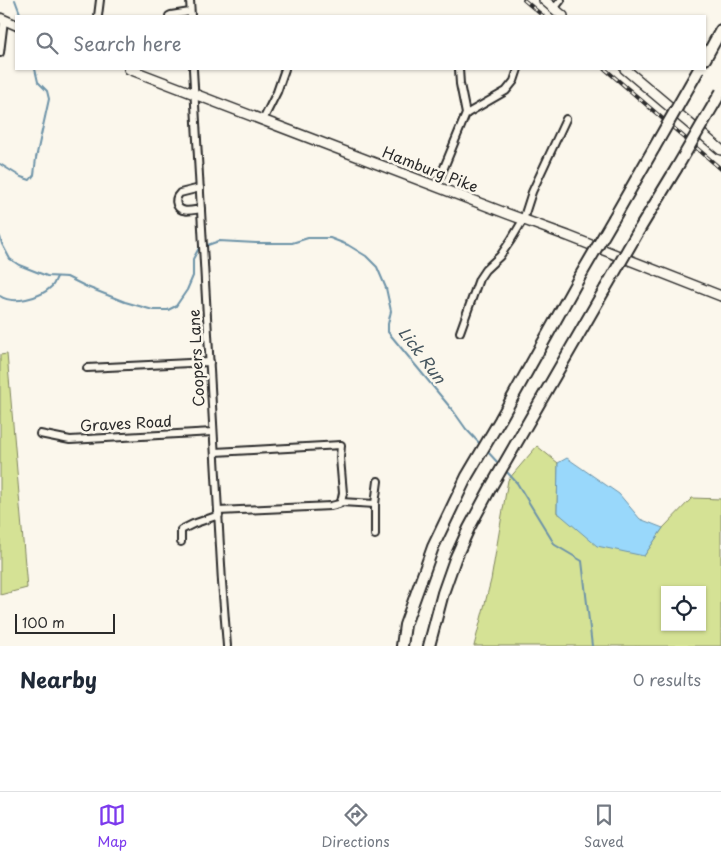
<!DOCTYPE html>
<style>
body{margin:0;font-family:"Playpen Sans",sans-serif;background:#f6f6f7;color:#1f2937}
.controls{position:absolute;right:15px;bottom:15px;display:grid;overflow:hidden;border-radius:0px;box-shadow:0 1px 4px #0004}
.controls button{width:45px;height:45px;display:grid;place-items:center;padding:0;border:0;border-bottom:1px solid #e0e1e3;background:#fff;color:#1f2937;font:25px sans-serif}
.scale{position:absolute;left:15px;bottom:12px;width:100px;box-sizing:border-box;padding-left:5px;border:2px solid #2b2b2b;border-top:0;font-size:14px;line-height:18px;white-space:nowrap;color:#2b2b2b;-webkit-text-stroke:4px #fbf7ec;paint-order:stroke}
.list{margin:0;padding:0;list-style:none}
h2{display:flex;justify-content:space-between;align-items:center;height:65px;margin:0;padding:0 20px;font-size:21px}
h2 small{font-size:16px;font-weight:400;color:#747a83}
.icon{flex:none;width:28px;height:28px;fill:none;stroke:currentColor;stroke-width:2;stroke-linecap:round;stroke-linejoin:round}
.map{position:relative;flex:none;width:721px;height:646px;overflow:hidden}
.search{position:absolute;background:#fff;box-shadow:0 1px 4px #0004;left:15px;right:15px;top:15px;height:55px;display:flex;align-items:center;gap:12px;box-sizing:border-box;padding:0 18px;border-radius:0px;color:#747a83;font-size:19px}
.sheet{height:145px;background:#fff}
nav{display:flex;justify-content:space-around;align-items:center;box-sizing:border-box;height:70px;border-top:1px solid #e0e1e3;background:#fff;font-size:14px;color:#747a83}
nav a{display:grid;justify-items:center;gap:2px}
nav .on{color:#7c3aed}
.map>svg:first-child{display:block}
</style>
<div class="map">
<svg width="721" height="646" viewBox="0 0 721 646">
<rect width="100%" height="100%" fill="#fbf7ec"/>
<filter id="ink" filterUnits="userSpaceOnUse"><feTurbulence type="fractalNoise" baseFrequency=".02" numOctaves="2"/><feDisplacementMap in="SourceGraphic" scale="10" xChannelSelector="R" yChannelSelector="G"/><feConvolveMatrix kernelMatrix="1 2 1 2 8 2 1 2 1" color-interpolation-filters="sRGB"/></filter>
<g filter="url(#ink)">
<g fill="#d5e295" stroke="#808660" fill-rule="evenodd">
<polygon points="7,354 27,588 0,595 0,355"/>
<path d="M537,446L558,463L557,513L644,556L663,528L692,498L721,499V646H474L491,580L508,480ZM665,590H702V627H665Z"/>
</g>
<polygon fill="#99d8fb" stroke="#6d93a8" points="567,458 619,494 640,519 663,528 644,556 597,546 557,512 558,463"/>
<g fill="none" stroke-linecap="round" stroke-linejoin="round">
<g stroke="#6d93a8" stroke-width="2">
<polyline points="15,0 21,16"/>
<polyline points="0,164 21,177 30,180 34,175 36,158 49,99 47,91 38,82 35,69"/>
<polyline points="0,237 2,244 10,259 19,265 47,276 67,277 87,287 125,302 153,310 168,310 176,306 187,290 193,276 193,259 199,248 201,247"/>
<polyline points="205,246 219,241 256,243 292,243 308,238 330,238 348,245 366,256 377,267 386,288 391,311 388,324 388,332 454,412 466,429 482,446"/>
<path d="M0,296C13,305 40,298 51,287C54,285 55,280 57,277"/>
<polyline points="487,451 499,464"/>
<polyline points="506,471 517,483 555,545 582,561 592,646"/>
</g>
<defs>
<g id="minor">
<polyline points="190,0 191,16"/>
<polyline points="554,9 561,0"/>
<polyline points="98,16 100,0"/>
<polyline points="169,16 171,15 190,12"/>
<polyline points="0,53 4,20"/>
<polyline points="193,69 222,582 227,646"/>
<polyline points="466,114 506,91 514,81 518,69"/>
<polyline points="263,120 277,92 285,69"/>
<polyline points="436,187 466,114 460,84 459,69"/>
<path d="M200,188L180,193C177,196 175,200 177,205C181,214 193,210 201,209"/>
<polyline points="460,332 479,279 485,270 500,256 511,240 523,220 532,192 566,119"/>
<polyline points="87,368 210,362"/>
<polyline points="40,434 70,440 213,432"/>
<polyline points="215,452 341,445 340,458 343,493 341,502"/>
<polyline points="218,511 331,506 339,504 341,502 375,504"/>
<polyline points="375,535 375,504 378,481"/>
<polyline points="181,542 181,530 193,524 219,515"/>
</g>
<g id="major">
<polyline points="544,0 563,16"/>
<polyline points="0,18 16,25"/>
<polyline points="129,69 508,214 568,236 721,296"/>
<polyline points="625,69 721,150"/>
</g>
<g id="highway">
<polyline points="705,59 721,30"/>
<polyline points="614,218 654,148"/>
<polyline points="639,230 676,169"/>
<polyline points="402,646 405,625 433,547 467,476 500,420 579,278"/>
<polyline points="429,646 443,593 455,559 469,528 491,487 605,289"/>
</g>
</defs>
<use href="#minor" stroke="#2b2b2b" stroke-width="10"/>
<use href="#major" stroke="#2b2b2b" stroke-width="12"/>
<use href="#highway" stroke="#2b2b2b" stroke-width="14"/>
<use href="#minor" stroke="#fbf7ec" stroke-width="6"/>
<use href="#major" stroke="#fbf7ec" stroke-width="9"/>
<use href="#highway" stroke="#fbf7ec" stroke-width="10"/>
<defs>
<g id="rail">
<polyline points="524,0 543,16"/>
<polyline points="605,69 721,169"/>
</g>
</defs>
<use href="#rail" stroke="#2b2b2b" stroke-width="4"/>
<use href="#rail" stroke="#fbf7ec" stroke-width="2" stroke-dasharray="5.5" stroke-linecap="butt"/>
<defs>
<g id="highway-bridge">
<polyline points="654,148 699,69"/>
<polyline points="676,169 721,92"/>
<polyline points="579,278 614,218"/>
<polyline points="605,289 639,230"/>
</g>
</defs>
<use href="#highway-bridge" stroke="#2b2b2b" stroke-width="14" stroke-linecap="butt"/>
<use href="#highway-bridge" stroke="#fbf7ec" stroke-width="10"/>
</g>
</g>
<g text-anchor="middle" stroke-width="5" stroke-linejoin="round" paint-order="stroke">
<g font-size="15" fill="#2b2b2b" stroke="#fbf7ec">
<text transform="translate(430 170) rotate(21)" y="5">Hamburg Pike</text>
<text transform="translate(197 358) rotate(-93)" y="5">Coopers Lane</text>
<text transform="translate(126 424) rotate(-3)" y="5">Graves Road</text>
</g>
<g font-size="16" font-style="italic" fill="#46565f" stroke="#fbf7ec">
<text transform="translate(422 355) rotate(53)" y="6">Lick Run</text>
</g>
</g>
</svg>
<div class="controls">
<button><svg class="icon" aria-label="locate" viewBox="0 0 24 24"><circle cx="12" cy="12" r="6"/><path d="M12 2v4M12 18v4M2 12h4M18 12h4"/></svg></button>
</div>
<div class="scale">100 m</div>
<div class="search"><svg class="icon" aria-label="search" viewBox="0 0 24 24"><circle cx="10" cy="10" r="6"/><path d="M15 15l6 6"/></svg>Search here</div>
</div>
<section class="sheet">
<h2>Nearby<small>0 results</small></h2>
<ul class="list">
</ul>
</section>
<nav>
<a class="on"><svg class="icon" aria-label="map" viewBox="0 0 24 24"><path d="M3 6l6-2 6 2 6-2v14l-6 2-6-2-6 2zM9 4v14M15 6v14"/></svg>Map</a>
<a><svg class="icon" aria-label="directions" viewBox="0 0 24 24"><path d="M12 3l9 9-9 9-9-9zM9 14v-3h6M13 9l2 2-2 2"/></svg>Directions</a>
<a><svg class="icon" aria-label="saved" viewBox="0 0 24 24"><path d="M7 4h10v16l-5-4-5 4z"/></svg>Saved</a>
</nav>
